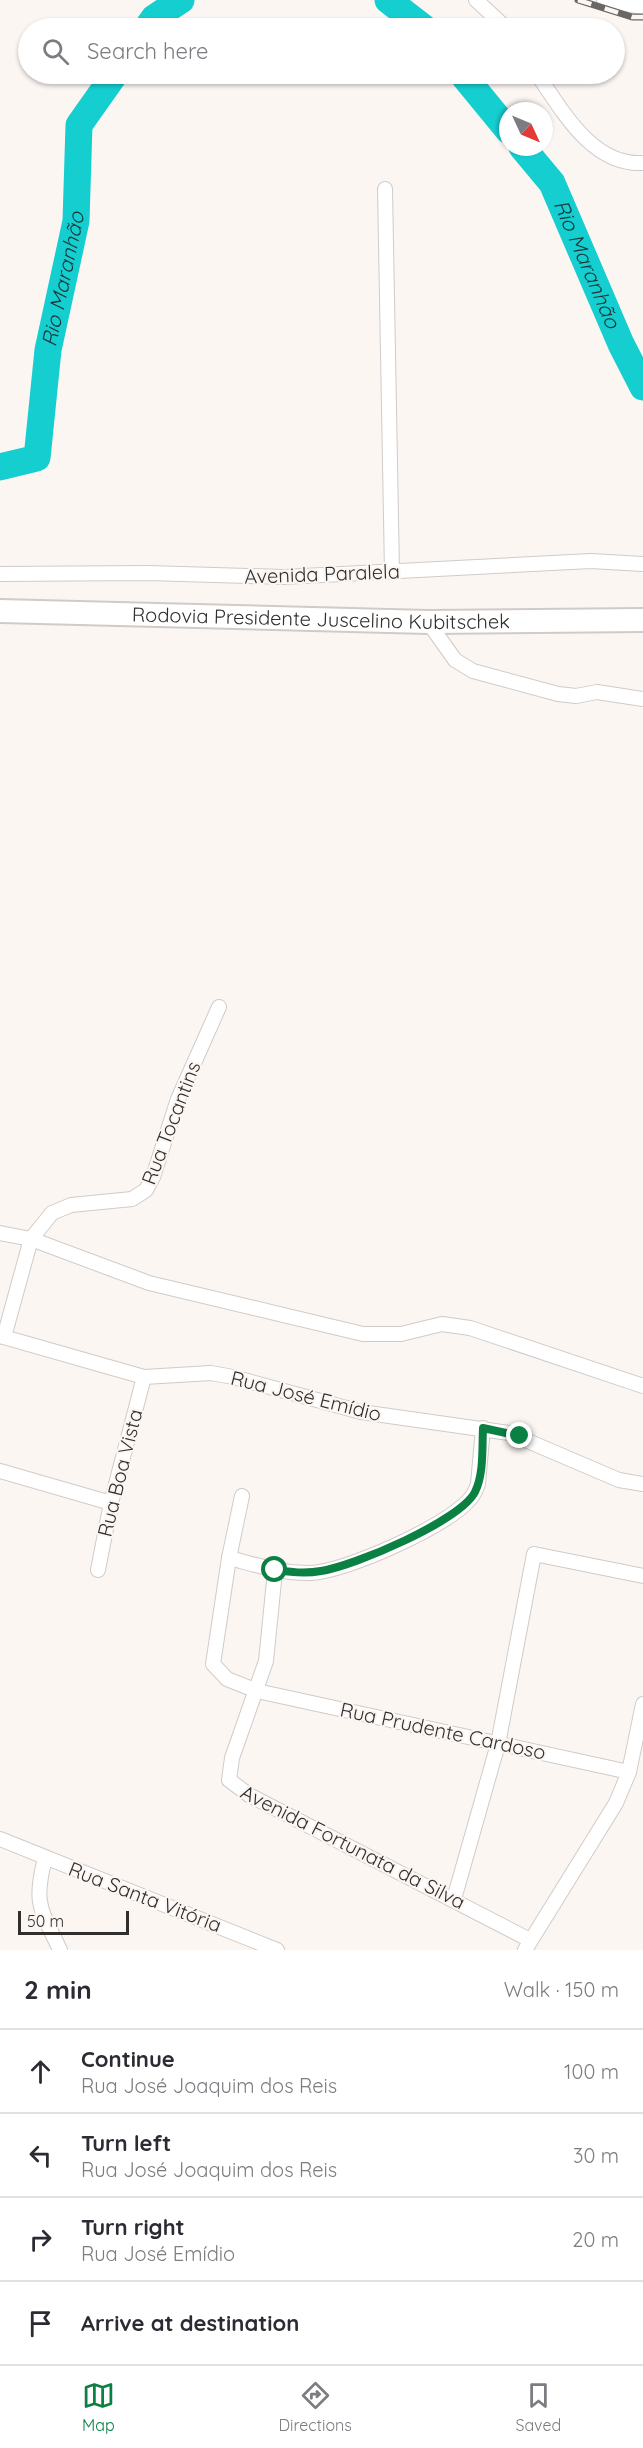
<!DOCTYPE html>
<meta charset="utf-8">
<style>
body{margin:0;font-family:Quicksand,sans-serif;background:#f7f7f7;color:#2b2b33}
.compass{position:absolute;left:499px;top:102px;width:54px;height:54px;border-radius:50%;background:#fff;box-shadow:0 2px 4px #0004;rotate:134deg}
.scale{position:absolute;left:18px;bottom:15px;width:111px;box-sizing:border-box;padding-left:6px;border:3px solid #312f2e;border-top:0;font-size:16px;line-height:21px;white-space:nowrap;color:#312f2e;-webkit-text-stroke:4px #fcf6f3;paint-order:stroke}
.stop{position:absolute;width:18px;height:18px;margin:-14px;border:4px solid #0b8043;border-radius:50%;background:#fff}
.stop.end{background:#0b8043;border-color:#fff;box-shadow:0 2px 6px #0008}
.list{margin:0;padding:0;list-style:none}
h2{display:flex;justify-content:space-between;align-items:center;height:78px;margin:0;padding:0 24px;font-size:26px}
h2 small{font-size:20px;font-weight:400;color:#7c7c81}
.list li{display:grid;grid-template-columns:39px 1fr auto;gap:18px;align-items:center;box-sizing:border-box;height:84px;padding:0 24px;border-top:2px solid #e1e1e2}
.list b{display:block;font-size:22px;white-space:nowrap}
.list p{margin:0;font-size:20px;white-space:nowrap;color:#7c7c81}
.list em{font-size:20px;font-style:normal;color:#7c7c81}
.icon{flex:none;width:33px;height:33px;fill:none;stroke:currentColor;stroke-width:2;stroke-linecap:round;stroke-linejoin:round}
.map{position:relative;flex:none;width:643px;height:1950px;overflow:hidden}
.search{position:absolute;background:#fff;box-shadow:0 2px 4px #0004;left:18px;right:18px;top:18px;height:66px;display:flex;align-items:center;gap:15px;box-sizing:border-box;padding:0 21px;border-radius:33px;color:#7c7c81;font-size:22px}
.sheet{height:414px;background:#fff}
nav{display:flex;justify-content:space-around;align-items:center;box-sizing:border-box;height:84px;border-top:2px solid #e1e1e2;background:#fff;font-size:16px;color:#7c7c81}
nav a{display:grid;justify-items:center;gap:3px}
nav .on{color:#0b8043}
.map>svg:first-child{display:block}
</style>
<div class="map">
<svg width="643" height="1950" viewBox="0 0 643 1950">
<rect width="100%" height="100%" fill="#fcf6f3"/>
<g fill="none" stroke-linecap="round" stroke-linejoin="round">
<g stroke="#14ced0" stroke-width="27">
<polyline points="388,0 424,28"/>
<polyline points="147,28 154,18 181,0"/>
<polyline points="462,74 508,130"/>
<path id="s1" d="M522,147L552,183L621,344L643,387"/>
<path id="s2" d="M0,467L37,458L48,350L76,221L79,125L115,74"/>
</g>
<defs>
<g id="minor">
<polyline points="476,0 506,28"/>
<polyline points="604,0 643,7"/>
<path d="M537,74C562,110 592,166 643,163"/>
<polyline points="385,189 392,572"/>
<polyline points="0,574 148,573 284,577 591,561 643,564"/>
<polyline points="428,622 455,660 473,671 558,694 576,696 597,692 643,699"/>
<polyline points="0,1233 31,1239 149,1283 363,1334 401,1334 442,1324 470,1328 643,1386"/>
<polyline points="0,1336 144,1377 211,1373 233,1377 361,1412 509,1433 619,1480 643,1484"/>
<polyline points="4,1337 31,1239 52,1213 71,1205 132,1199 146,1190 153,1177 178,1099 219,1007"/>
<polyline points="0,1471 111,1503"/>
<path d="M242,1496L229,1558C257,1565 282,1574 311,1573C347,1571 445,1527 469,1500C474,1495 476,1490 478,1484L483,1428"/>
<polyline points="229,1558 213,1664 227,1679 257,1691 629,1772"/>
<polyline points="98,1570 111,1503 144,1377"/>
<polyline points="275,1571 266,1661 232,1758 229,1780 249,1795 530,1940"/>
<polyline points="0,1839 277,1950"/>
<path d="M45,1858C33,1905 41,1909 60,1950"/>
<polyline points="454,1899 498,1744 534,1554 643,1576"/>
<polyline points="525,1950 616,1803 629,1772 643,1704"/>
</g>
<g id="trunk">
<path id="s3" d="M0,611L428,622L643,620"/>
</g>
</defs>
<use href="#minor" stroke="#d1cbc8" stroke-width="16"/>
<use href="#trunk" stroke="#d1cbc8" stroke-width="26"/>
<use href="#minor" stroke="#fff" stroke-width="14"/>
<use href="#trunk" stroke="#fff" stroke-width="22"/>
<defs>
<polyline id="rail" points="578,0 632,17 643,17"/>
</defs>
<use href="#rail" stroke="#6a6765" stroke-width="7"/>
<use href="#rail" stroke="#fcf6f3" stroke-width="4.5" stroke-dasharray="14" stroke-linecap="butt"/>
</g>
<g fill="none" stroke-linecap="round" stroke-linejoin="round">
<path stroke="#0b8043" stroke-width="8" d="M275,1570C290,1572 305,1574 321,1571C354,1566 460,1521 475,1492C484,1474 482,1448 483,1428L520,1436"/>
</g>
<g text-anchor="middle" stroke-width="4.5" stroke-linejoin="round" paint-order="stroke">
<g font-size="20" fill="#312f2e" stroke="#fcf6f3">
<text transform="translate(322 574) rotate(-2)" y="7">Avenida Paralela</text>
<text dy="7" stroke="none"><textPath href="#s3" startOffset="321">Rodovia Presidente Juscelino Kubitschek</textPath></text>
<text transform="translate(171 1123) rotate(-69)" y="7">Rua Tocantins</text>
<text transform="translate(306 1396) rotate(14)" y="7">Rua José Emídio</text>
<text transform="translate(120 1473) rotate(-76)" y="7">Rua Boa Vista</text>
<text transform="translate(443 1731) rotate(12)" y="7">Rua Prudente Cardoso</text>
<text transform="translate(353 1847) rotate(27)" y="7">Avenida Fortunata da Silva</text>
<text transform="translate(145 1897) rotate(21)" y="7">Rua Santa Vitória</text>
</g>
<g font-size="21" font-style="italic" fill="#1d3637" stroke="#fcf6f3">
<text dy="7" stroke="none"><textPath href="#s1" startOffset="135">Rio Maranhão</textPath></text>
<text dy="7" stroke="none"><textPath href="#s2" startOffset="219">Rio Maranhão</textPath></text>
</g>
</g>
</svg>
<svg class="compass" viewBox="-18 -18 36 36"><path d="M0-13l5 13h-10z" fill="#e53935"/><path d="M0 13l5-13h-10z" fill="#7c7c81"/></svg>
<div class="scale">50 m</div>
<div class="stop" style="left:275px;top:1570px"></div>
<div class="stop end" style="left:520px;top:1436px"></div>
<div class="search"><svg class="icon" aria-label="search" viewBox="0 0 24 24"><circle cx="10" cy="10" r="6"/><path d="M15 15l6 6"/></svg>Search here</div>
</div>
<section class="sheet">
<h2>2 min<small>Walk · 150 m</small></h2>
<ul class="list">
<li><svg class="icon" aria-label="ahead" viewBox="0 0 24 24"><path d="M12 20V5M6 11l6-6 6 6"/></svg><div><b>Continue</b><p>Rua José Joaquim dos Reis</p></div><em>100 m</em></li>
<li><svg class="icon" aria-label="left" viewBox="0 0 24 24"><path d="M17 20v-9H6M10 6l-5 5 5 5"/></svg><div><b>Turn left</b><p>Rua José Joaquim dos Reis</p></div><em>30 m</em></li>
<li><svg class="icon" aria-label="right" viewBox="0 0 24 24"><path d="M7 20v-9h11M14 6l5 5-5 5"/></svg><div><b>Turn right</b><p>Rua José Emídio</p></div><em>20 m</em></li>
<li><svg class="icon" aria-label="arrive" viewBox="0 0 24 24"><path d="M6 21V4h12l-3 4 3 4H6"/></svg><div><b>Arrive at destination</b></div></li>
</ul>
</section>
<nav>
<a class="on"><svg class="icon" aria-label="map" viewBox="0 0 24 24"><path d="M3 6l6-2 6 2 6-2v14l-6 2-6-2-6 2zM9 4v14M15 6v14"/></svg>Map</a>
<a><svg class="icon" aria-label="directions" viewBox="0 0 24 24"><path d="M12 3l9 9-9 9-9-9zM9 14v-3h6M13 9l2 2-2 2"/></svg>Directions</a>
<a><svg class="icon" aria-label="saved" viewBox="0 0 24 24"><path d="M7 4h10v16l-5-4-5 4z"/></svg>Saved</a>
</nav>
